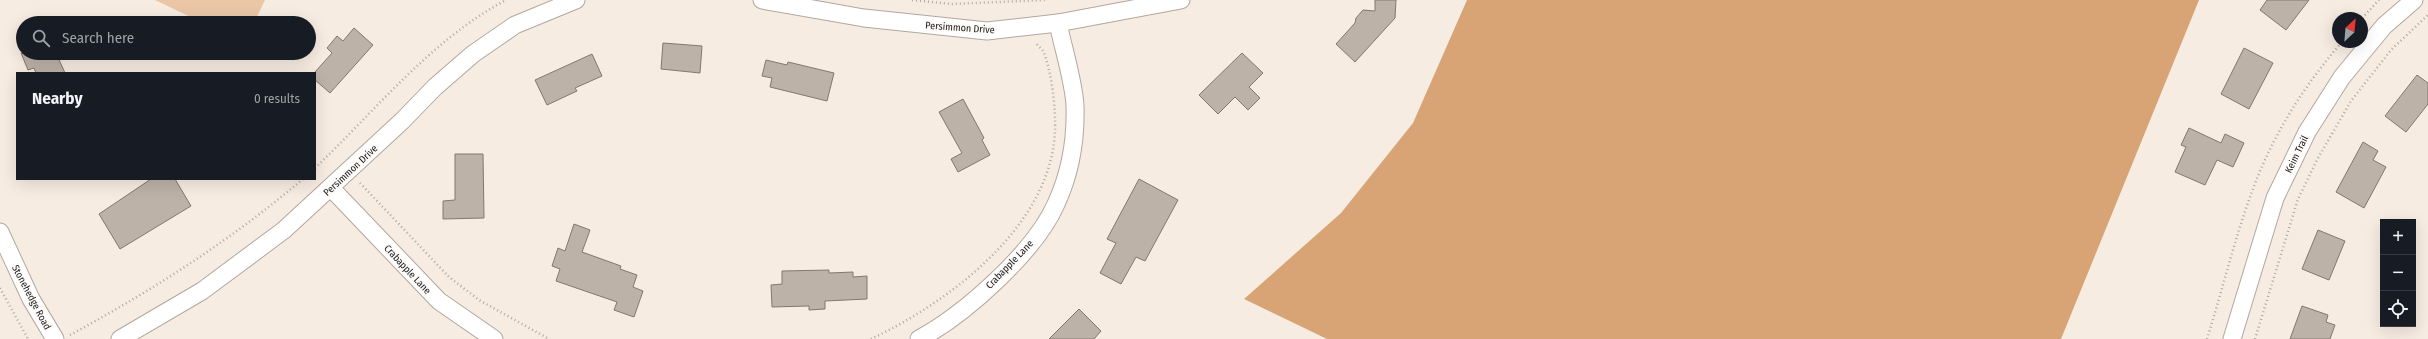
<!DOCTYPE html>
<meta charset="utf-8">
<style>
body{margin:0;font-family:"Fira Sans Condensed",sans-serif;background:#242831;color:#f1f3f6}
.controls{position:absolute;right:12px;bottom:12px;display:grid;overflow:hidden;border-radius:0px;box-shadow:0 4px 16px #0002}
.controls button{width:36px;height:36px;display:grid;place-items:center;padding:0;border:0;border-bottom:1px solid #363941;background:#171b24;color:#f1f3f6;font:20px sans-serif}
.compass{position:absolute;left:2332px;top:12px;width:36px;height:36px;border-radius:50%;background:#171b24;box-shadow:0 4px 16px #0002;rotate:26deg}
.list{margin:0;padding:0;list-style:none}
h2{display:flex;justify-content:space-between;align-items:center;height:52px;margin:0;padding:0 16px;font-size:17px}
h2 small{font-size:13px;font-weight:400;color:#9ea1a6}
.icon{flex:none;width:22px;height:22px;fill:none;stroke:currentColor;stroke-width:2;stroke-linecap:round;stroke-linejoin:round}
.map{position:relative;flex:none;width:2428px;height:339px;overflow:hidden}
.search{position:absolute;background:#171b24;box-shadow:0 4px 16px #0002;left:16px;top:16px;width:300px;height:44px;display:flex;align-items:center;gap:10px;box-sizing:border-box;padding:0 14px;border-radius:22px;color:#9ea1a6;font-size:15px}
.panel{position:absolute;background:#171b24;box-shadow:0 4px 16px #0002;left:16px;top:72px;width:300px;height:108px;border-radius:0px}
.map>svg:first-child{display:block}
</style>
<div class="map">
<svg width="2428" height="339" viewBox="0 0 2428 339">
<rect width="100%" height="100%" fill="#f7ece2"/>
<polygon fill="#eac6a7" points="155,0 265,0 254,23 203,23"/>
<polygon fill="#d8a475" points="1467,0 2199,0 2061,339 1327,339 1244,299 1341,213 1413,123"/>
<g fill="#bdb2a8" stroke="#82786f">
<polygon points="1375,0 1396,0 1395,18 1355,62 1336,44 1355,23 1356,18 1363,10 1375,11"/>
<polygon points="2267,0 2309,0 2286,30 2260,10"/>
<polygon points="354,28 373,45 330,93 315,80 315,72 332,53 327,48 337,36 343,41"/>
<polygon points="663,43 702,46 700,73 661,69"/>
<polygon points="2244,48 2273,63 2249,109 2221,94"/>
<polygon points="21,53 56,53 65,73 36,73 34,68 28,70"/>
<polygon points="1242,53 1263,73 1249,87 1260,98 1248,110 1235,97 1218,114 1199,95"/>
<polygon points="592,54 602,76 575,88 577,91 547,105 535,80"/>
<polygon points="766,60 787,65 788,62 834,73 827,101 770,87 772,78 762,76"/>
<polygon points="2417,75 2428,83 2428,104 2406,132 2385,116"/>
<polygon points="963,99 984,138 982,140 990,155 958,172 951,159 962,153 939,112"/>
<polygon points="2189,128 2221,143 2225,134 2244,143 2233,167 2217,160 2205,185 2175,172 2186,147 2181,145"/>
<polygon points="2363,142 2378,151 2373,160 2386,167 2364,208 2336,192"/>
<polygon points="455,154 483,154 484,218 443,219 443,201 455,200"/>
<polygon points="151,179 175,179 191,206 120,249 99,214"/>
<polygon points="1139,179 1178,200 1145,261 1136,257 1121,284 1100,273 1116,243 1107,239"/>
<polygon points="574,224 590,230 582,252 621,266 620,269 637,275 633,287 643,291 634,317 614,310 617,302 556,281 560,269 552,266 558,248 565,251"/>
<polygon points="2318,230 2345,241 2329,280 2302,269"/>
<polygon points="829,270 829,273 853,272 853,277 867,276 867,299 825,301 825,309 809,310 809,306 772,307 771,285 782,284 782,271"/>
<polygon points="2302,306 2328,315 2326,322 2335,325 2330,339 2290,339"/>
<polygon points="1079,309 1101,331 1094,339 1049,339"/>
</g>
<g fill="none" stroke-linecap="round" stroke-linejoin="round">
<defs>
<g id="minor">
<polyline points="762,0 864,18 987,31 1058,23 1181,0"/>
<polyline points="331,188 439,301 494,339"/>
<polyline points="0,232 31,299 55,339"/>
<polyline points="120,339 202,291 284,230 402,121 435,87 473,54 515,25 576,0"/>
<path d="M919,339C964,315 1035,252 1056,204C1070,174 1076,139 1075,106C1074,82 1063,48 1058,23"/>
<polyline points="2232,339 2275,198 2307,132 2342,77 2384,26 2414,0"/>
</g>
</defs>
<use href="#minor" stroke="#b2a79d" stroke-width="19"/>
<g stroke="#b0a7a0" stroke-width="2.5" stroke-dasharray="1 3" stroke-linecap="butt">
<polyline points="912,0 951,4 1046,0"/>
<polyline points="2362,18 2379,0"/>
<path d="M315,168C376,110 431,40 506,0"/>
<polyline points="360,183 449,277 479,300 549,339"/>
<polyline points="0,288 28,339"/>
<path d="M70,335C153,290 231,240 303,179"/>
<path d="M871,339C949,302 1050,227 1055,132C1056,111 1052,71 1043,51C1041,48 1037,46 1036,42"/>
<path d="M2207,339C2224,285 2237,228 2258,176C2278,127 2307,82 2342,42"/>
<polyline points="2255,339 2298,199 2318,158 2351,101 2391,50 2428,15"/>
</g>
<use href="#minor" stroke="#fff" stroke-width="17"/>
</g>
<g text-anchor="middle" stroke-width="4" stroke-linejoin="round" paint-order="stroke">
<g font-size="10" fill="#1d1916" stroke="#fdfbf9">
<text transform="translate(960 27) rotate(4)" y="4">Persimmon Drive</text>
<text transform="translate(2296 154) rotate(-64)" y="4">Keim Trail</text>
<text transform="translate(350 170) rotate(-43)" y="4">Persimmon Drive</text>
<text transform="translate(1009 264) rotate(-46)" y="4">Crabapple Lane</text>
<text transform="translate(408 269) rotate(47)" y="4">Crabapple Lane</text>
<text transform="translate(32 297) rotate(62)" y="4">Stonehedge Road</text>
</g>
</g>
</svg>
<div class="controls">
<button>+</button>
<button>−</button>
<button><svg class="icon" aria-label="locate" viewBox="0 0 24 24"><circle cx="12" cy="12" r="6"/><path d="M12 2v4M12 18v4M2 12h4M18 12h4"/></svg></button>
</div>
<svg class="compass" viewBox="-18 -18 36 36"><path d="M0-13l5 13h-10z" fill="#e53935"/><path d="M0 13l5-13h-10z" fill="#9ea1a6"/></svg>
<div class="search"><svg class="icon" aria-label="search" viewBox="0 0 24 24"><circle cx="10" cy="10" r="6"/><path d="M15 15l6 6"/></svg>Search here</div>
<section class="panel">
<h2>Nearby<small>0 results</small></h2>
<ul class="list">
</ul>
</section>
</div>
